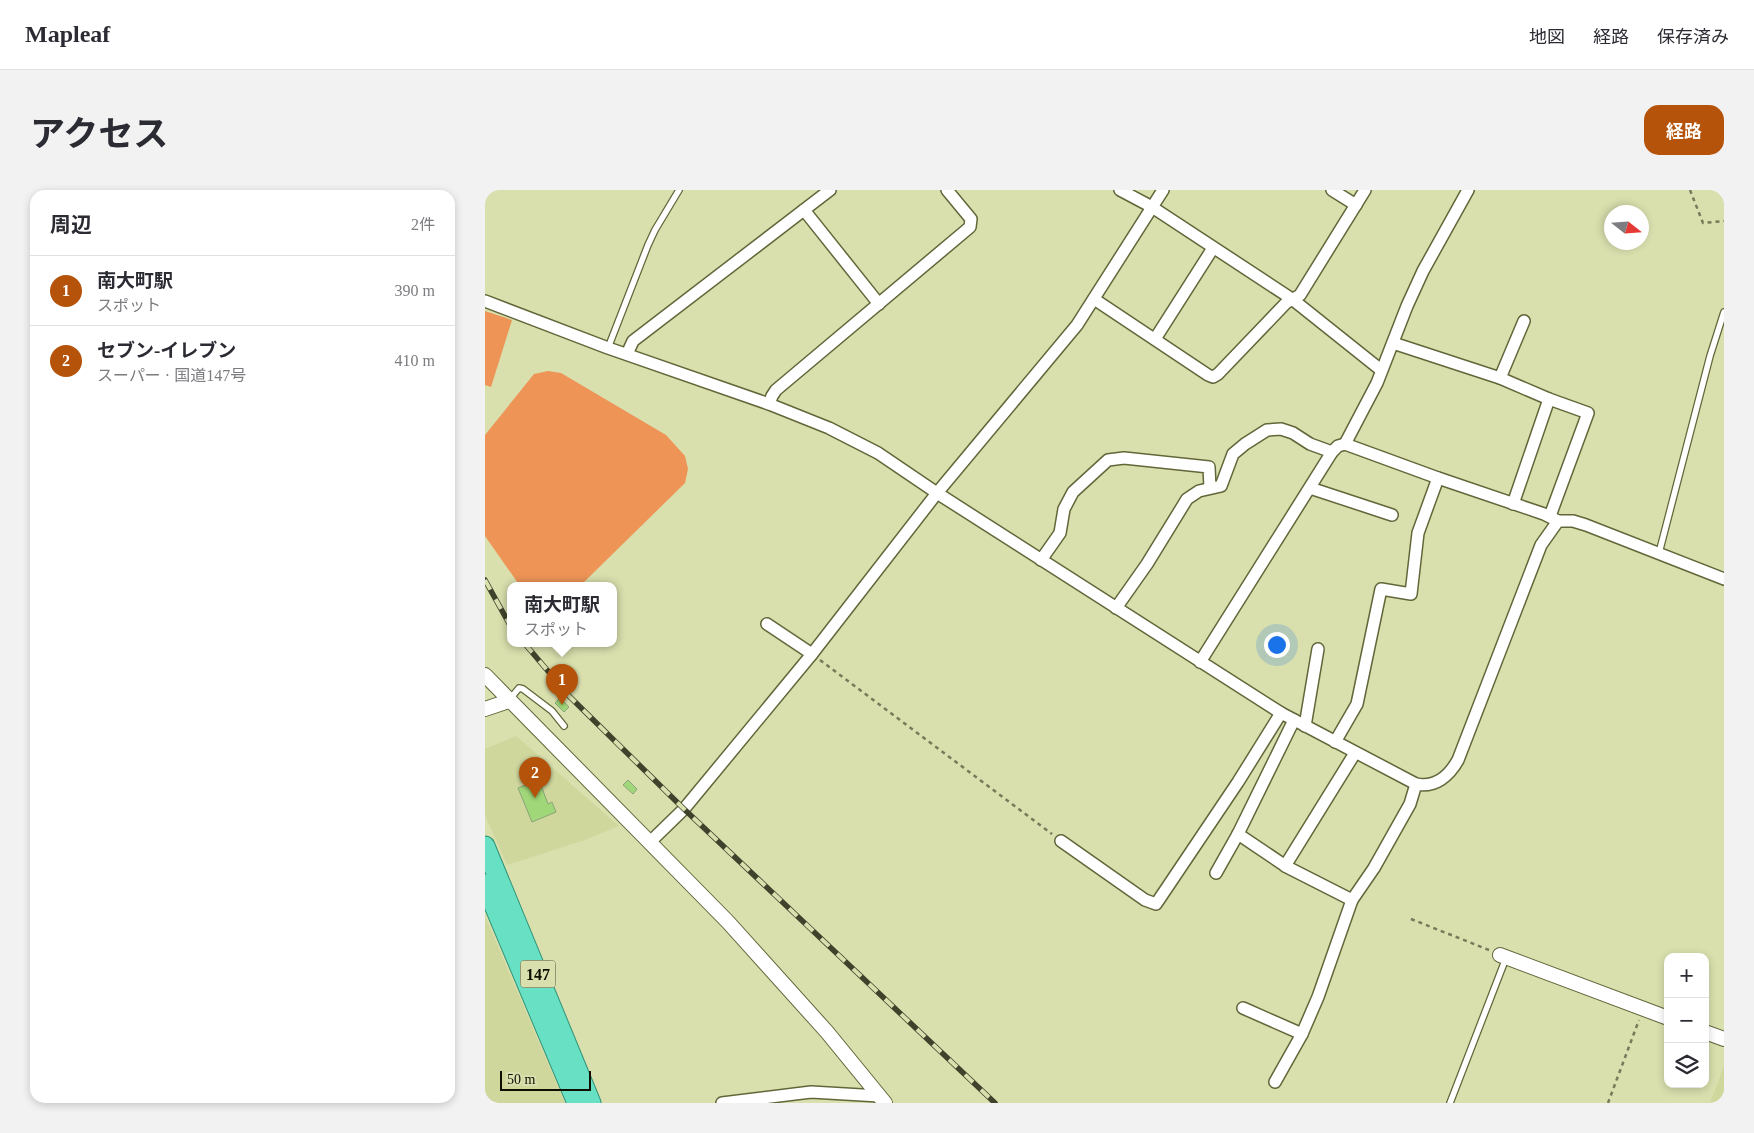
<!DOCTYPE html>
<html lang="ja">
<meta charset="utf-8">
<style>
body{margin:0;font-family:"Times New Roman","Noto Sans JP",serif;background:#f2f2f3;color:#2b2b33}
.controls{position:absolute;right:15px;bottom:15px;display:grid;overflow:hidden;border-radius:10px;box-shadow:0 2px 8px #0003}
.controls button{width:45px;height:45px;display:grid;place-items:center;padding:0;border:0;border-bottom:1px solid #e1e1e2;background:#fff;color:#2b2b33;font:25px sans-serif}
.compass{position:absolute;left:1119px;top:15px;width:45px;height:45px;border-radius:50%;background:#fff;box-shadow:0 2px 8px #0003;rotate:107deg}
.scale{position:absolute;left:15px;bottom:12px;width:91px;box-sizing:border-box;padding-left:5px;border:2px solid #0e0f01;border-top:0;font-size:14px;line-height:18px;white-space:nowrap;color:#0e0f01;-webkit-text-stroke:4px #d9dfad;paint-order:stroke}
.you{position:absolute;left:791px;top:454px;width:18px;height:18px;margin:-12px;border:4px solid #fff;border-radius:50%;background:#1a73e8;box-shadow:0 0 0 8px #1a73e833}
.badge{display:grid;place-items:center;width:32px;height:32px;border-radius:50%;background:#b45309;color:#fff;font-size:16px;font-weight:700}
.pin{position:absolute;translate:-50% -41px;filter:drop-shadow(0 1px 2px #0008)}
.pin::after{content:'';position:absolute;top:26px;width:18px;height:15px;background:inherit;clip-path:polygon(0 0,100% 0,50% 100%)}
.popup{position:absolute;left:22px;top:392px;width:110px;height:65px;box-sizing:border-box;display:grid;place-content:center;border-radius:10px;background:#fff;filter:drop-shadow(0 1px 4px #0005);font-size:16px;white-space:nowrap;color:#7c7c81}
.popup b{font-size:19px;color:#2b2b33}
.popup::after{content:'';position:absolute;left:50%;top:100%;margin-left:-10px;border:10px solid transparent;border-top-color:#fff}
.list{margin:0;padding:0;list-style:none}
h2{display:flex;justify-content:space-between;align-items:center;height:65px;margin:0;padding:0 20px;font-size:21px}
h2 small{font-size:16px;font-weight:400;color:#7c7c81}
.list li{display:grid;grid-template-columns:32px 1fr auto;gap:15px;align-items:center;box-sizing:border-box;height:70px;padding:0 20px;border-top:1px solid #e1e1e2}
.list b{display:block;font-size:19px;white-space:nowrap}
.list p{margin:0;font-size:16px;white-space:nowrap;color:#7c7c81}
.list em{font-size:16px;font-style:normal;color:#7c7c81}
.icon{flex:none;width:28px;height:28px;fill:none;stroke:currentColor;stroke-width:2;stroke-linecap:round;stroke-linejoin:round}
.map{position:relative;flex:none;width:1239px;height:913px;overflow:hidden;border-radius:15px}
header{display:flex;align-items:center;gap:30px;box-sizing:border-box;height:70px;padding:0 25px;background:#fff;border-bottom:1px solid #e1e1e2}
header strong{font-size:24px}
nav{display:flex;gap:28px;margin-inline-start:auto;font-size:18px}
.intro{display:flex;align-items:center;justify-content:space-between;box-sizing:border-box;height:120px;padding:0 30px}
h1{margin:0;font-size:35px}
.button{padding:12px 22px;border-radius:15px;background:#b45309;color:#fff;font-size:18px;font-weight:700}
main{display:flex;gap:30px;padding:0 30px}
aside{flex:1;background:#fff;border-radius:15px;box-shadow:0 2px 8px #0003}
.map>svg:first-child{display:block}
</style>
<header>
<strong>Mapleaf</strong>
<nav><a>地図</a><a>経路</a><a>保存済み</a></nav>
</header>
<div class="intro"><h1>アクセス</h1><a class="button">経路</a></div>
<main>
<aside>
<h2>周辺<small>2件</small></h2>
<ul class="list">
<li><span class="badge">1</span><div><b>南大町駅</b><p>スポット</p></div><em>390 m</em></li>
<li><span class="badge">2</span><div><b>セブン-イレブン</b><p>スーパー · 国道147号</p></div><em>410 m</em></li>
</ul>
</aside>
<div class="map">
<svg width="1239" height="913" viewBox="0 0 1239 913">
<rect width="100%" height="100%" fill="#d9dfad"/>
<g fill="#d0d79d">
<polygon points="31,546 134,636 100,650 22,675 0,625 0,559"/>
<polygon points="0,726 80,913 0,913"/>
<polygon points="1239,876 1239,913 1225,913"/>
</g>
<g fill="#ee9457">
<polygon points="0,121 27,130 6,197 0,195"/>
<polygon points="63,181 76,183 181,245 200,266 203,279 200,293 95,396 35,396 0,346 0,245 49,184"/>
</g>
<g fill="#a0d778" stroke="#8ba47a">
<polygon points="75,508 84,517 79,522 70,513"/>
<polygon points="54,590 63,614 67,612 71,622 47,632 33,598"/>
<polygon points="143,590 152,599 148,604 138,595"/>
</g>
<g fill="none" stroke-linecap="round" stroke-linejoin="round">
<defs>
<g id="service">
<polyline points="123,158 163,55 170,40 194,0"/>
<polyline points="1174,363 1225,166 1239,122"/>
<polyline points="25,509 34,498 38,499 67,521 79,536"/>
<polyline points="965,913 1021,768"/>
</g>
<g id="minor">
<polyline points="635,0 667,17 807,109 896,180"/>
<polyline points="847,0 871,15"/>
<polyline points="319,20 394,114"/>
<polyline points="609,109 723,185 728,187 733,184 801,113 815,105 880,0"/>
<path d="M0,111L123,158L284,214L344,238L393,263L452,303L796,523L931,594C950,598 964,586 973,570L1056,355L1073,331"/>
<polyline points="670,149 728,58"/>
<polyline points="908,153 1015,188 1064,209 1103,223 1065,326"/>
<polyline points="142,164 148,151 345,0"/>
<polyline points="1015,188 1039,131"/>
<polyline points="284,214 287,206 291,200 485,37 486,29 462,0"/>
<polyline points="860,254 892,193 922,116 938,81 983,0"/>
<polyline points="825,298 907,325"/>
<polyline points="1028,314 1064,209"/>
<polyline points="556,370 575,343 579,319 588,302 623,270 639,268 724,277 725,298"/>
<polyline points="631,418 662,374 702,309 714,301 736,296 748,264 760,254 782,240 796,239 808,243 825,254 847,262"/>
<polyline points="282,434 327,464"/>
<polyline points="715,472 847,262 853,256 860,254 953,288 1059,324 1073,331 1088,331 1101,335 1239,389"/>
<polyline points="820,536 833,459"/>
<polyline points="850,552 872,514 896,399 926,404 933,343 953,288"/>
<polyline points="753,644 802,677 867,710"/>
<polyline points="576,651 660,710 671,714 753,592 796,523"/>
<polyline points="165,652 199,619 327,464 452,303 592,135 678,0"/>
<polyline points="800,676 870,563"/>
<polyline points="731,683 753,644 809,530"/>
<polyline points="758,818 817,844"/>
<polyline points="790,892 817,844 833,807 867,710 889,678 925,614 931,594"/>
<polyline points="237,913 326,902 394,906"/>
</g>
<g id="tertiary">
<polyline points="0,485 243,732 342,842 400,913"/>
<polyline points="0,519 24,511"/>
<polyline points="1015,765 1183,828"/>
<polyline points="1220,842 1239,849"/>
</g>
<g id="trunk">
<polyline points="0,656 106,913"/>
<polyline points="0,694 92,913"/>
</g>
</defs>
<use href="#service" stroke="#626639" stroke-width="8"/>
<use href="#minor" stroke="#626639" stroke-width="14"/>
<use href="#tertiary" stroke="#626639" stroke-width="16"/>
<use href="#trunk" stroke="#309276" stroke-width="21"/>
<g stroke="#787b5b" stroke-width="2.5" stroke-dasharray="4 4" stroke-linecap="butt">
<polyline points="1205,0 1218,33 1239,31"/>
<polyline points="335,470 567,644"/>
<polyline points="926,729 1004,760"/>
<polyline points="1123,913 1154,830"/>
</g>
<use href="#service" stroke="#fff" stroke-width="5.5"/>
<use href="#minor" stroke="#fff" stroke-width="11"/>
<use href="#tertiary" stroke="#fff" stroke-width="14"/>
<use href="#trunk" stroke="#68e0c4" stroke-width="19"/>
<defs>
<g id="rail">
<polyline points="0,390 26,437"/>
<polyline points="40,454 85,507 199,619 510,913"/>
</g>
</defs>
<use href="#rail" stroke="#40432c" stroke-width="5.5"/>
<use href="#rail" stroke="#d9dfad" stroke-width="4" stroke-dasharray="11" stroke-linecap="butt"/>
</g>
<g text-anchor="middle" stroke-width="4.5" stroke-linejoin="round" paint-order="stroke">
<rect fill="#d9dfad" stroke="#4b4d35" stroke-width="1" x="35.5" y="770.5" width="35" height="27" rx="4"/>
<g font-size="16" font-weight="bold" fill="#0e0f01">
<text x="53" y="790">147</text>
</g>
</g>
</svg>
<div class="controls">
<button>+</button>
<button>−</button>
<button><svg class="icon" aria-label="layers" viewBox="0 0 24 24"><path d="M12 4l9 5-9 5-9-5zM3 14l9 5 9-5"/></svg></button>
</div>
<svg class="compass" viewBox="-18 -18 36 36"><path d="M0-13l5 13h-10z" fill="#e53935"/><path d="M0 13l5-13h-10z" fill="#7c7c81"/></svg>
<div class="scale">50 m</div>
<div class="you"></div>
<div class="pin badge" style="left:77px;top:515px">1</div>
<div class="popup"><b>南大町駅</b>スポット</div>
<div class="pin badge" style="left:50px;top:608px">2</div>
</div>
</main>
